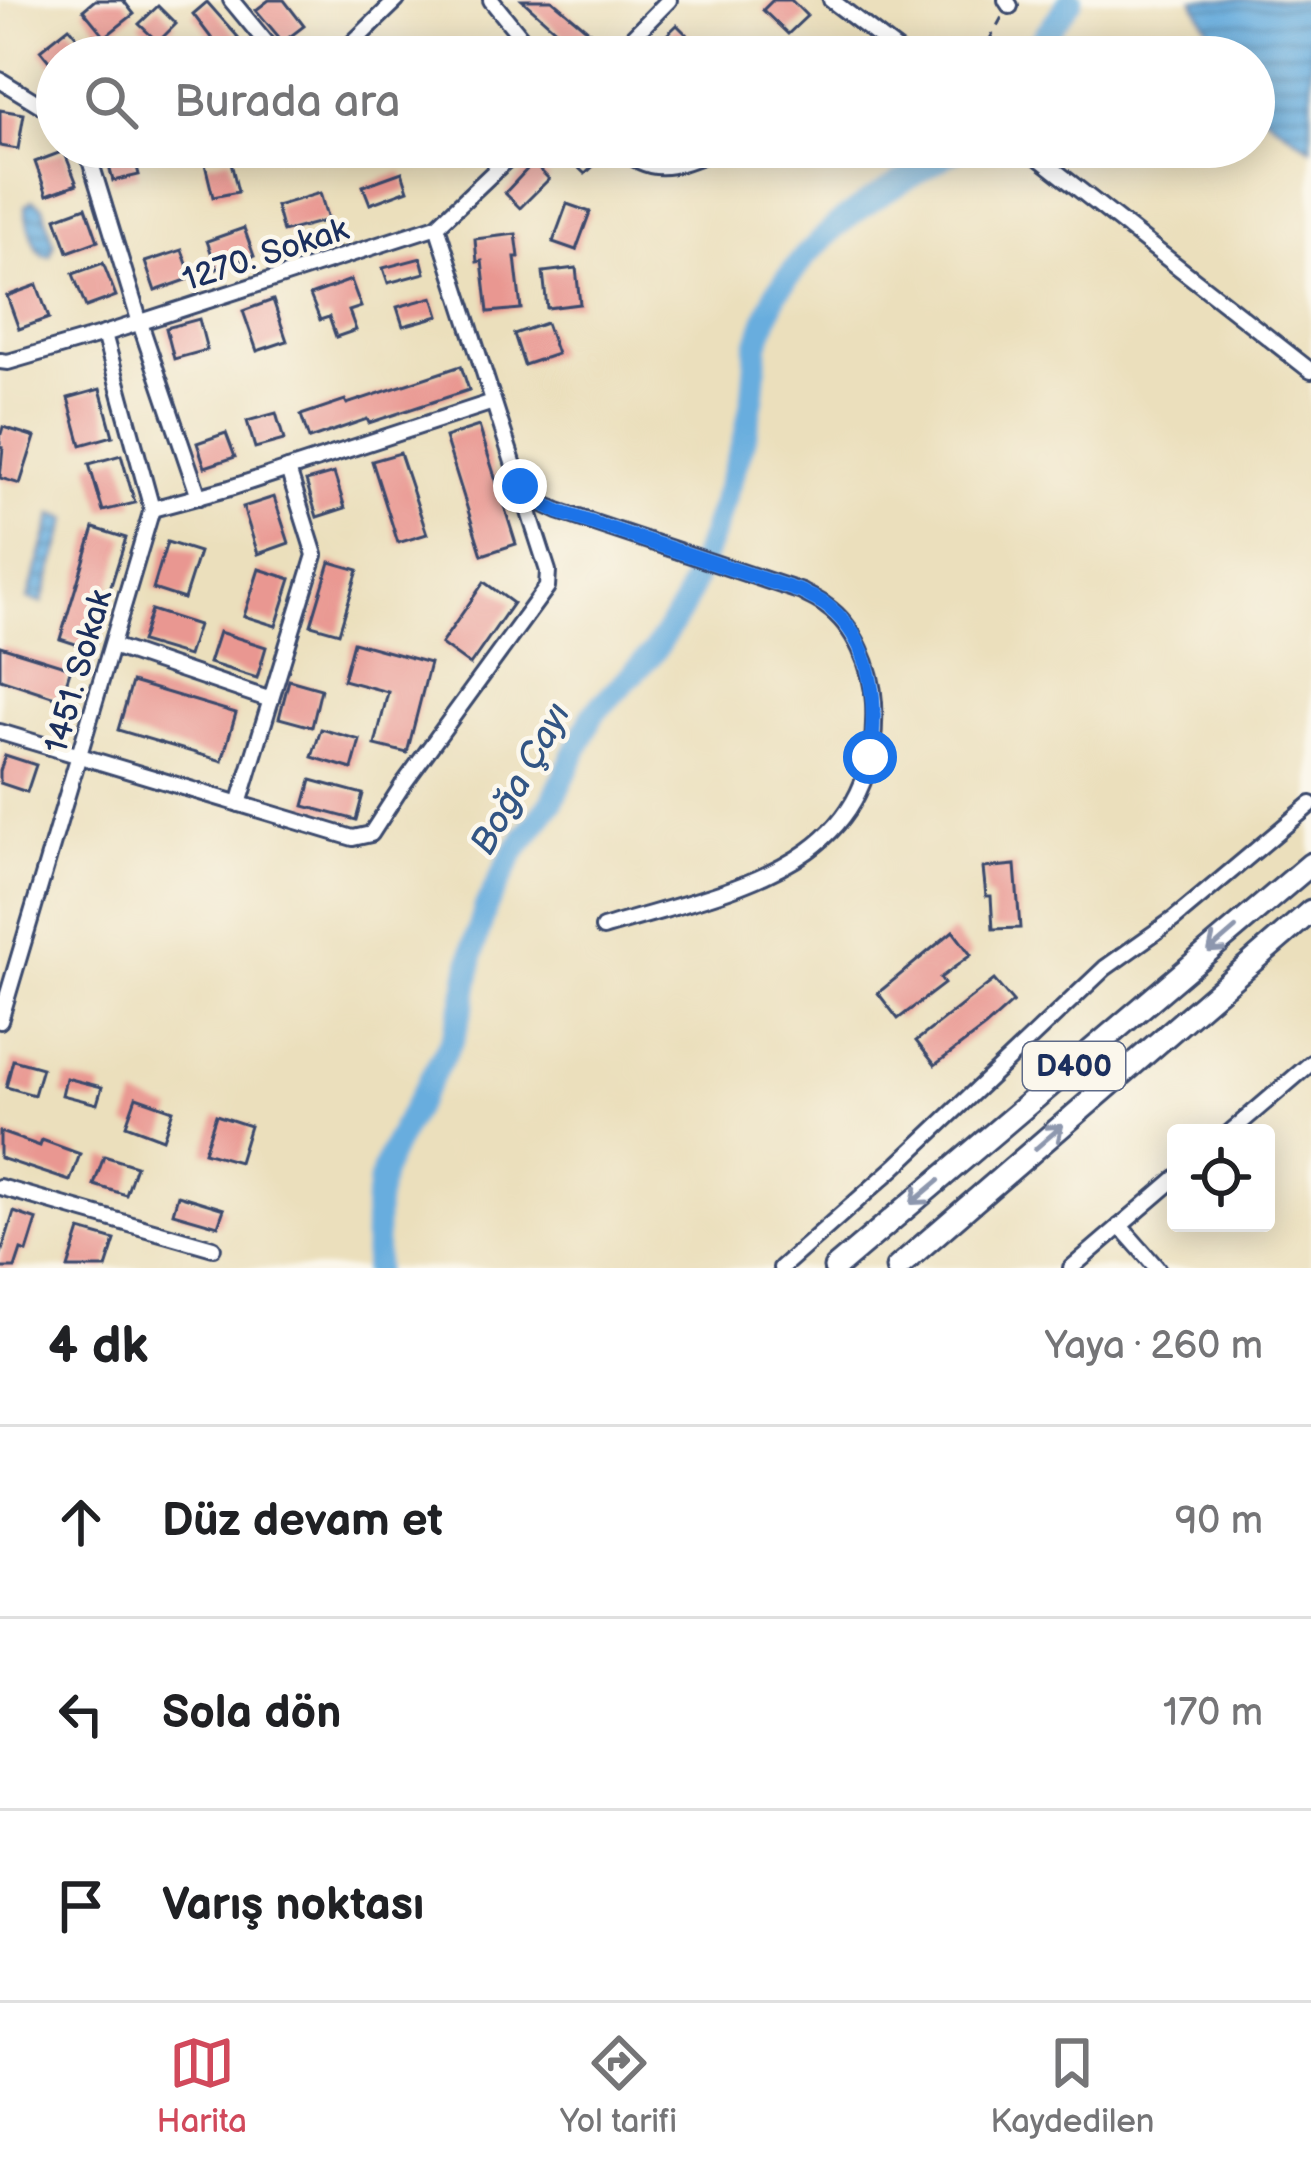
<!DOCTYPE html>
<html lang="tr">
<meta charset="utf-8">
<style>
body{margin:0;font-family:"Balsamiq Sans",sans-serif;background:#f2f2f2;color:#202124}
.controls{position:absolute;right:36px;bottom:36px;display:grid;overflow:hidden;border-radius:12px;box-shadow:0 6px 30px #0003}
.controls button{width:108px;height:108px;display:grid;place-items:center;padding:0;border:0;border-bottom:3px solid #e0e0e0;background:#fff;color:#202124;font:60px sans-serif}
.stop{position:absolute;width:36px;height:36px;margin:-27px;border:9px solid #1a73e8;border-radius:50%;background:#fff}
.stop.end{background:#1a73e8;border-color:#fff;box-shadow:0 3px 12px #0008}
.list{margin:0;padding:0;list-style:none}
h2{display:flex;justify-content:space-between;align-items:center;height:156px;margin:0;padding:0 48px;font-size:51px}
h2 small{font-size:39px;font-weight:400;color:#757577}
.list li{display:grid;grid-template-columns:78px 1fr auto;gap:36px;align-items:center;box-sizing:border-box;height:192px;padding:0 48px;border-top:3px solid #e0e0e0}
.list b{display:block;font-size:45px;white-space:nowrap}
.list em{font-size:39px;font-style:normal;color:#757577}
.icon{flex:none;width:66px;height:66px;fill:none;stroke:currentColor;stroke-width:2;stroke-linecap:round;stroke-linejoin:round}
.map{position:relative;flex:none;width:1311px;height:1268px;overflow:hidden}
.search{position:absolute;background:#fff;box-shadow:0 6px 30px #0003;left:36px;right:36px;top:36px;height:132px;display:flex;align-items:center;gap:30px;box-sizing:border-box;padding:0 42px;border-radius:66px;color:#757577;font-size:45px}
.sheet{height:732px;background:#fff}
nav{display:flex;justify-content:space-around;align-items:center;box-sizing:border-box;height:168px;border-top:3px solid #e0e0e0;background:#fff;font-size:33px;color:#757577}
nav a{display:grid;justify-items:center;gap:6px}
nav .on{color:#d1495b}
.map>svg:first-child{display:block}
</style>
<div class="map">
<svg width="1311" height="1268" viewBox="0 0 1311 1268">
<defs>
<pattern id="water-rules" width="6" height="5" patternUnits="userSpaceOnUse" patternTransform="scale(3)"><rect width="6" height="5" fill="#68adde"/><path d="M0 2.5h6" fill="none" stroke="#558db7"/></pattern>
</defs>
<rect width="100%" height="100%" fill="#fbf7ec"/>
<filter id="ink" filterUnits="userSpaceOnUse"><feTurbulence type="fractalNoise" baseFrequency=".00833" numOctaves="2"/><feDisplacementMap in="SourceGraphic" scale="24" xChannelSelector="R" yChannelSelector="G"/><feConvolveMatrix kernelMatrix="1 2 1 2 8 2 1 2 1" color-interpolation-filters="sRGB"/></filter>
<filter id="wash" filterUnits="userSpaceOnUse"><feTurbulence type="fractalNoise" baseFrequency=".004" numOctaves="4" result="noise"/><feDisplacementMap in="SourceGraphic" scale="48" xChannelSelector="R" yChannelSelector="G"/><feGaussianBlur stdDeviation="2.7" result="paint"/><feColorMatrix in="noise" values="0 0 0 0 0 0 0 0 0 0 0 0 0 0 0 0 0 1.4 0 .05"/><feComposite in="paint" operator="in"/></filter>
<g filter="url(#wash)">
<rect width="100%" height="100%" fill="#ebdfbc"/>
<g fill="url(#water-rules)" stroke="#426e9e" stroke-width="3">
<polygon points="1193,0 1311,0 1311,148 1255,109 1254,57 1225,57"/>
<path d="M32,200L43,207L54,245L50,256L43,255C32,244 27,222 25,206Z"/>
<polygon points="53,514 68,519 42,603 28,599"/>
</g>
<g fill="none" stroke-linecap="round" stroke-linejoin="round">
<g stroke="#68adde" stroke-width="24">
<polyline points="1029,57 1071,0"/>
<polyline points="375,1268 376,1205 382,1173 395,1143 453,1038 464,1002 474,946 486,906 514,852 552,802 593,714 653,653 684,605 712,535 745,437 753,395 757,345 776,293 805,256 837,225 873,199 960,147"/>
</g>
</g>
<g id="blocks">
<g fill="#e99791">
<polygon points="95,0 123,0 134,14 105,37 83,10"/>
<polygon points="269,0 284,0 304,26 283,42 256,10"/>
<polygon points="522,0 552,0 590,32 576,48"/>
<polygon points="773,0 791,0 807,16 788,34 763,10"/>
<polygon points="207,2 238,37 221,51 193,14"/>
<polygon points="158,6 176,24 158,42 139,24"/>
<polygon points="677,25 697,45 684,57 663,57 654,47"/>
<polygon points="69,27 93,57 57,57 57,71 40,50"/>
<polygon points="0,110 24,114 18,149 0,146"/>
<polygon points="104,147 132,147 139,175 113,181"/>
<polygon points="557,147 593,147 603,157 585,174"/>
<polygon points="64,151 77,184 47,195 35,162"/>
<polygon points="230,158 238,192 213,197 205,164"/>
<polygon points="533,163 549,179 520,208 505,193"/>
<polygon points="402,172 408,190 370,204 363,186"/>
<polygon points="320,193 328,220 283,232 276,206"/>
<polygon points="567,204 590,212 576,250 553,242"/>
<polygon points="86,207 98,241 68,252 56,218"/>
<polygon points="244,228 254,256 217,269 207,241"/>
<polygon points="516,234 519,257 515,257 521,309 488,312 482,261 477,262 475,239"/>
<polygon points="182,250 192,278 155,291 145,262"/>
<polygon points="421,258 425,273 388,283 383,268"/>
<polygon points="103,263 116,296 86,307 73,274"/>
<polygon points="576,268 580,304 547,308 543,272"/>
<polygon points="351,280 361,307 349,311 356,330 336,337 329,317 320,320 310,295"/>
<polygon points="37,285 49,318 19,329 7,296"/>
<polygon points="433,297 439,316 403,326 397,307"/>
<polygon points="273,300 287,341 257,351 243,311"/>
<polygon points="199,319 207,350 174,359 166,328"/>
<polygon points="546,323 557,354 524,365 514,334"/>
<polygon points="461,366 469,390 369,423 367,419 309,439 301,415 345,400 347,404"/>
<polygon points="100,389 113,436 81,445 68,398"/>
<polygon points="276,413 284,440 255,448 247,421"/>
<polygon points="479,426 516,544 482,555 445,437"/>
<polygon points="3,427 35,437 20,484 0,478 3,448 0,447 0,437"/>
<polygon points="226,433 235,457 205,467 197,443"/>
<polygon points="400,453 427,534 398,543 372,461"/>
<polygon points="121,455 135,503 103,511 89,464"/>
<polygon points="334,473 345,508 317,517 306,481"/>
<polygon points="274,497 289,543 258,554 243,507"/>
<polygon points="94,528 126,538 91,649 60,639"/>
<polygon points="167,542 199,552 184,599 153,589"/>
<polygon points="330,562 358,570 339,633 311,625"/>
<polygon points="259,569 291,579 276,626 244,616"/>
<polygon points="484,582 513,603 470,665 441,644"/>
<polygon points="151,610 198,625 188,656 141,642"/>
<polygon points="219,632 266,647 257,678 209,663"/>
<polygon points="353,642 430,663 407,753 375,745 388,692 343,680"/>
<polygon points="0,646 71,668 61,699 0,679"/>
<polygon points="289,680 321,689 312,727 279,718"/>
<polygon points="132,682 236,713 222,761 118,730"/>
<polygon points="321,729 360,740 352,769 312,757"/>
<polygon points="5,755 36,765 27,792 0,783 0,771"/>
<polygon points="311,780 363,794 356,820 304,806"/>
<polygon points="1015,865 1020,928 993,929 991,896 986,896 983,868"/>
<polygon points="953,931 971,955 940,978 944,984 898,1019 878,993"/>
<polygon points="994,980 1013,1002 985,1027 935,1065 916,1041"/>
<polygon points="13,1060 42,1068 34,1095 6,1087"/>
<polygon points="66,1078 102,1087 97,1104 62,1095"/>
<polygon points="136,1097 173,1110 163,1139 126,1125"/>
<polygon points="216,1115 250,1126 239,1162 204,1152"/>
<polygon points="0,1132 40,1146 42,1140 80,1154 70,1181 0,1158"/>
<polygon points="104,1156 136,1166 126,1195 94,1185"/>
<polygon points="178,1195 224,1209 218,1226 173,1213"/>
<polygon points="14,1212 37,1220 27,1252 21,1250 15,1268 0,1268 0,1257"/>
<polygon points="80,1230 115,1240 106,1268 68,1268"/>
</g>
</g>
</g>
<g filter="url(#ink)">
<use href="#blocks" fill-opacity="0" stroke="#3a496c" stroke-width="3"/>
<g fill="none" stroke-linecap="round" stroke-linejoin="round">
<defs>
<g id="minor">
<polyline points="231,0 278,57"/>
<polyline points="491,0 537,57"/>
<polyline points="831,0 906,57"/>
<polyline points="1006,0 1010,6"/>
<polyline points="338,57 397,0"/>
<polyline points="613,57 669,0"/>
<polyline points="0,80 57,115"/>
<polyline points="86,147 140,323 199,497"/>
<path d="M620,147C650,176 673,167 707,154"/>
<polyline points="1025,147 1311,371"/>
<polyline points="0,361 8,362 104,334 437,226 520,147"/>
<path d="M520,486L539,502L558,511L802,592C810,597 819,600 826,606C855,626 872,668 874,703C882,870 727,889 603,928"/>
<polyline points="152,509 230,488 493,402"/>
<polyline points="112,646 271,700"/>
<polyline points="0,732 353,838 371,834 402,786 547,587 548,571 437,226"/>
<polyline points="239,804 315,555 288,469"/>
<polyline points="0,1021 152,509 104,334"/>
<polyline points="1229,1133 1311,1063"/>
<polyline points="0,1187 213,1248"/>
<polyline points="1120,1226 1157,1268"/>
<polyline points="781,1268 895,1167 1105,968 1174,919 1311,804"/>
<polyline points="1071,1268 1176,1178"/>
</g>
<g id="highway">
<polyline points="835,1268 1311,864"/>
<polyline points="897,1268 1311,911"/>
</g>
</defs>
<use href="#minor" stroke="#3a496c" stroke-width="20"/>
<use href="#highway" stroke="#3a496c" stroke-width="27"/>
<polyline stroke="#3a496c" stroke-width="3" stroke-dasharray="9 9" stroke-linecap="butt" points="980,57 1002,17"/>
<use href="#minor" stroke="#fff" stroke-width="14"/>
<use href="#highway" stroke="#fff" stroke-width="21"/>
</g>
<defs><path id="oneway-shaft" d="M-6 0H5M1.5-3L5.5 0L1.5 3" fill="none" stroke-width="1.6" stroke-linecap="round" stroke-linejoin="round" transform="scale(3)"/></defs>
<g stroke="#8d97ae">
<use href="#oneway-shaft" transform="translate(1222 940) rotate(139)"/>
<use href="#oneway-shaft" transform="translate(1049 1137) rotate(-41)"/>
<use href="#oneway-shaft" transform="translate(925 1192) rotate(140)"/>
</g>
</g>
<g fill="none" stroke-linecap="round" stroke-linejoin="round" filter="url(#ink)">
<path stroke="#1a73e8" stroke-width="15" d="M520,486L539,502L559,512L802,592C810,597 820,600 827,606C874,641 878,704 870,757"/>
</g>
<g text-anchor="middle" stroke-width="9" stroke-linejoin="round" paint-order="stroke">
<rect fill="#fbf7ec" stroke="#5e6b89" stroke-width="3" x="1023" y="1042" width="102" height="48" rx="9"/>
<g font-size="30" font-weight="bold" fill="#1b2f5e">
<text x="1074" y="1076">D400</text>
</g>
<g font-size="33" fill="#1b2f5e" stroke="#fbf7ec">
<text transform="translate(265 253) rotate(-18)" y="12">1270. Sokak</text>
<text transform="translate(77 671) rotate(-74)" y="12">1451. Sokak</text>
</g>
<g font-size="36" font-style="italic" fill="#325584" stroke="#fbf7ec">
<text transform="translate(519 778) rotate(-61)" y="13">Boğa Çayı</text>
</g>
</g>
</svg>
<div class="controls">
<button><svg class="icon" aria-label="locate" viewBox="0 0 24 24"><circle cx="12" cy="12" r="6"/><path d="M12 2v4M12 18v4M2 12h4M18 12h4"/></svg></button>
</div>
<div class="stop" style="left:870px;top:757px"></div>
<div class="stop end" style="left:520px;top:486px"></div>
<div class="search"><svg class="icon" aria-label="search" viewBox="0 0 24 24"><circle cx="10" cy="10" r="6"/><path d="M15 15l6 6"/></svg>Burada ara</div>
</div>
<section class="sheet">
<h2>4 dk<small>Yaya · 260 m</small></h2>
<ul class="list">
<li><svg class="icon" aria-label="ahead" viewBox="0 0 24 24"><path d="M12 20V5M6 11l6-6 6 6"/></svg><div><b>Düz devam et</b></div><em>90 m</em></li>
<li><svg class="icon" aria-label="left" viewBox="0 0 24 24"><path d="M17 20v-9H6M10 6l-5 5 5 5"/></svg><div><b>Sola dön</b></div><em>170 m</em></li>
<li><svg class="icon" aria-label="arrive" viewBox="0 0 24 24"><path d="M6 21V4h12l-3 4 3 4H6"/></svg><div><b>Varış noktası</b></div></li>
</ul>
</section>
<nav>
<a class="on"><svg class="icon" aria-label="map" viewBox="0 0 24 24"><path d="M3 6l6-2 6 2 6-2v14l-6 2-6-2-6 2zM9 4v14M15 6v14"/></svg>Harita</a>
<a><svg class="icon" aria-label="directions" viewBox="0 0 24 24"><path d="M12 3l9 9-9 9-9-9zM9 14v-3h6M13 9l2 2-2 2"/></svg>Yol tarifi</a>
<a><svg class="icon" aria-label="saved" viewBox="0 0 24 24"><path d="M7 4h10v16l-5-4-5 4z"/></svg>Kaydedilen</a>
</nav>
